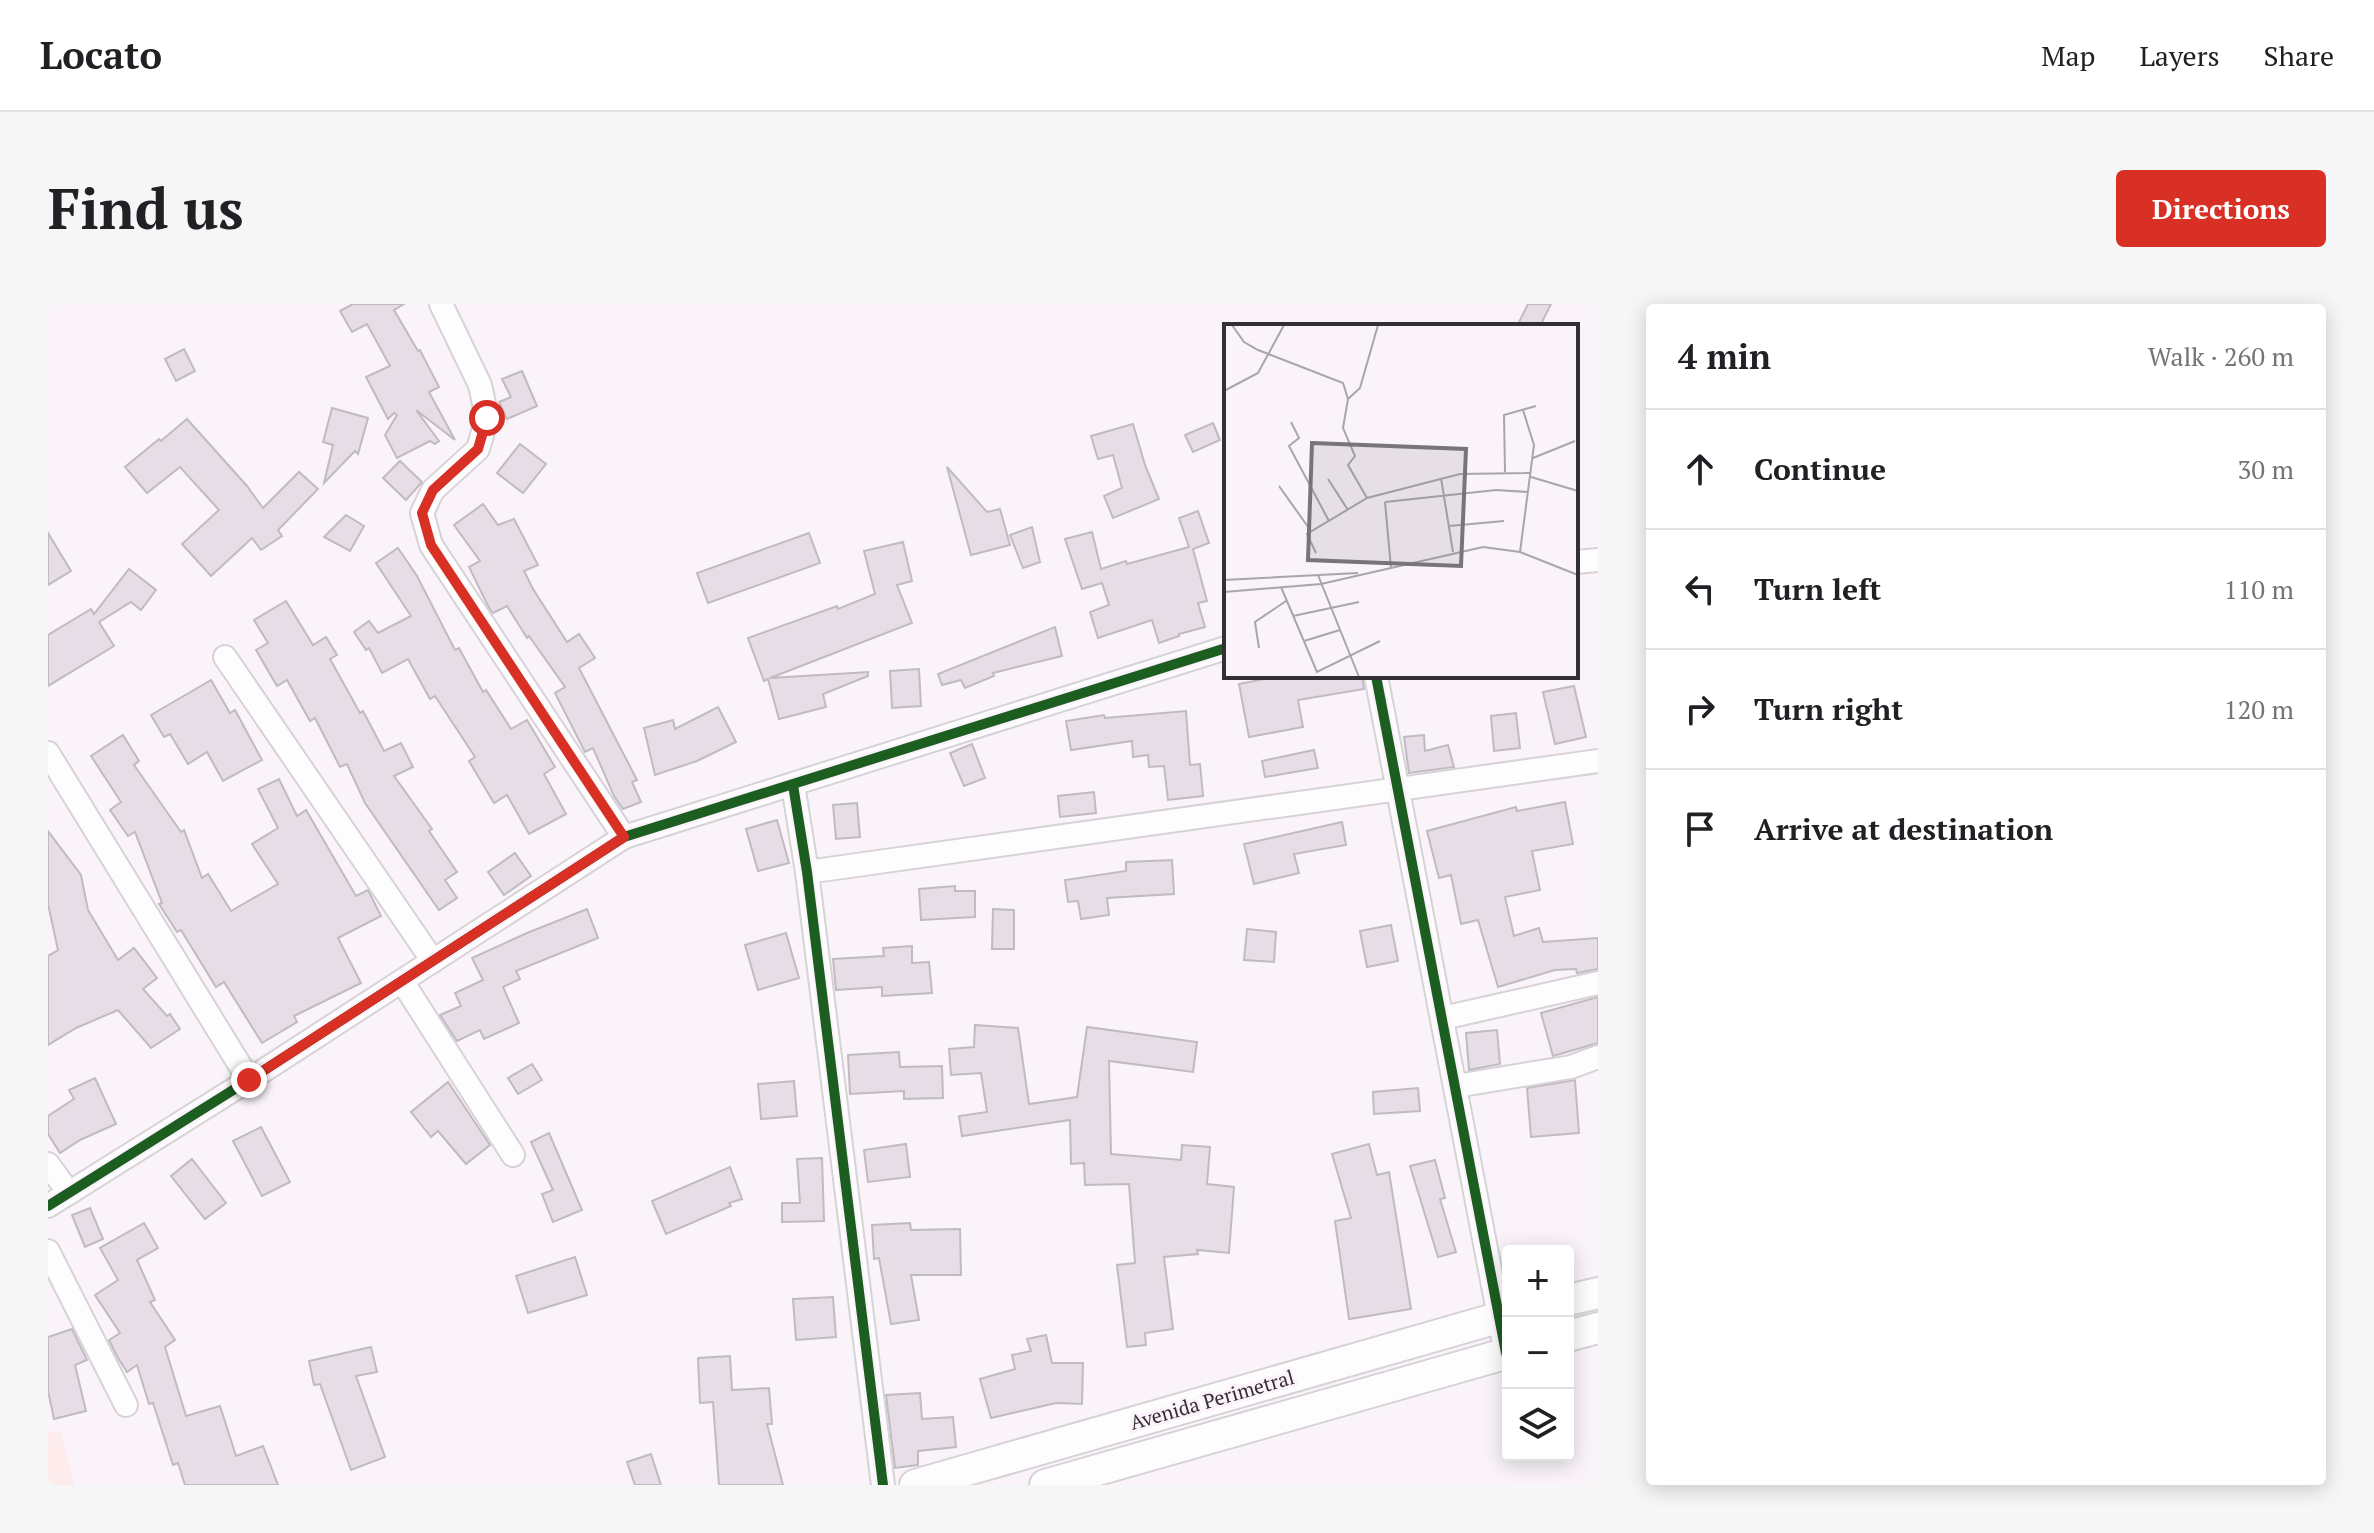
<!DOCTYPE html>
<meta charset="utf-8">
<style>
body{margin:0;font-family:"PT Serif",serif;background:#f6f6f6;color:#202124}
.controls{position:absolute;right:24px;bottom:24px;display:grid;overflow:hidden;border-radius:8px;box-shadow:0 4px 20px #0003}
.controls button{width:72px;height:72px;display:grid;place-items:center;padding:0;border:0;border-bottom:2px solid #e0e0e0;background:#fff;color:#202124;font:40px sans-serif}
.stop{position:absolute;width:24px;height:24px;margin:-18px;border:6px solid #d93025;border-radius:50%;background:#fff}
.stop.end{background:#d93025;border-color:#fff;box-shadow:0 2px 8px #0008}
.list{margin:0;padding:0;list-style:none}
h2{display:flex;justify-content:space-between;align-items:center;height:104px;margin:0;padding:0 32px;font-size:34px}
h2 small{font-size:26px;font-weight:400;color:#757577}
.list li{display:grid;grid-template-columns:52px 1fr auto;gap:24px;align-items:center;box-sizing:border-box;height:120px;padding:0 32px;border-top:2px solid #e0e0e0}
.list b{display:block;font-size:30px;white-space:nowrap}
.list em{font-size:26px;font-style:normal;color:#757577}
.icon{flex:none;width:44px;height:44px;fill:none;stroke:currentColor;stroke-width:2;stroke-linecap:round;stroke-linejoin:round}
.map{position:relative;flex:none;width:1550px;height:1181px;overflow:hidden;border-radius:8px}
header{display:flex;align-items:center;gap:48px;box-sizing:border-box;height:112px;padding:0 40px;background:#fff;border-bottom:2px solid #e0e0e0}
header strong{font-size:38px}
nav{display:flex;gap:44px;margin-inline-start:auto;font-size:28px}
.intro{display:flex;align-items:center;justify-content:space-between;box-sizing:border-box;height:192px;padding:0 48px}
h1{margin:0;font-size:56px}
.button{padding:20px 36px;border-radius:8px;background:#d93025;color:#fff;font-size:28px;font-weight:700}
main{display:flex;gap:48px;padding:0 48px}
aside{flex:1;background:#fff;border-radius:8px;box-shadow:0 4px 20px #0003}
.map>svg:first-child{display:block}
</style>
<header>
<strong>Locato</strong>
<nav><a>Map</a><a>Layers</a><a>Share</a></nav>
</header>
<div class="intro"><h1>Find us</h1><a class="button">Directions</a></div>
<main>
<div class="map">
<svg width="1550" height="1181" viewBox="0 0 1550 1181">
<rect width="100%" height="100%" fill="#faf4fa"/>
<polygon fill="#fdeceb" points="12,1127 27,1181 0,1181 0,1128"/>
<g fill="#e6dde7" stroke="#c0bbc0" stroke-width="2">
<polygon points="305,0 356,0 346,6 370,47 372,46 391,83 381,88 407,136 368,106 391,137 387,140 382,137 349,154 337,131 349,111 346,109 340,115 318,73 342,62 319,20 304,28 292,7"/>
<polygon points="1480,0 1503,0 1492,22 1469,22"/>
<polygon points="136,45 147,67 128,77 117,55"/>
<polygon points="474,67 489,102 459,115 451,98 463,93 454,75"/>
<polygon points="284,104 320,114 310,150 307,147 276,179 285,141 275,138"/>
<polygon points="139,115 199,182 215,204 251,168 270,185 230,226 234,232 213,246 204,234 163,272 134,240 171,206 132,163 99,189 77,163 111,135 113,137"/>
<polygon points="1165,119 1172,136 1145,148 1137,131"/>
<polygon points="1085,120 1097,161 1111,195 1065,214 1056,192 1074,184 1065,151 1050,155 1043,132"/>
<polygon points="472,140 498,160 475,189 449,169"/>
<polygon points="352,157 374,178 358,196 335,174"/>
<polygon points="899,163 939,208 952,205 962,241 923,251"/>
<polygon points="435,200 450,221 466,215 490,261 476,267 485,285 519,338 531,330 547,354 531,364 589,476 584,478 593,498 575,505 566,492 545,444 537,448 507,389 517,383 481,332 479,334 459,302 445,309 441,304 421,263 432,257 406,221"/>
<polygon points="1150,207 1161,239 1145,245 1159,297 1150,299 1157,323 1131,330 1131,332 1111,339 1104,316 1050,334 1042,308 1061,301 1054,279 1034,285 1017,235 1044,228 1053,265 1078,257 1079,260 1141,243 1131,214"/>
<polygon points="298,211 316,222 302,247 276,233"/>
<polygon points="984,223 992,258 975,264 962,231"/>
<polygon points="0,229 23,267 0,281"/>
<polygon points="761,229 772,259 660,299 649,269"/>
<polygon points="855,238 864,277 849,281 864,319 722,374 820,368 820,372 775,390 778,403 731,415 720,375 716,377 700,334 789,302 790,305 827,290 816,247"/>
<polygon points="350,244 369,272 407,346 411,344 435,388 438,386 463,425 479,416 507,463 496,470 518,510 481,530 459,491 446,499 421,457 427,453 387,392 382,395 360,355 334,369 321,344 318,346 306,328 321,317 330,329 363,312 328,259"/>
<polygon points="81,265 108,286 93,306 83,298 51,318 66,342 0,382 0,331 43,305 46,310"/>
<polygon points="238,297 265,341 278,333 289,351 282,355 312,409 315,407 336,447 353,439 365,463 346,472 384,525 381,527 409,568 397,576 409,594 391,606 317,499 299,460 292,463 267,414 262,417 239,376 229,382 208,346 220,339 206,316"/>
<polygon points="1007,323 1014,352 945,369 946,372 917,384 913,376 894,381 890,370"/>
<polygon points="871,365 873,402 844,404 842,367"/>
<polygon points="1232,372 1314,372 1316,385 1250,396 1255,423 1201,433 1191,380"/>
<polygon points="163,376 182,409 187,406 214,456 175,477 159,448 140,460 122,430 116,433 103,411"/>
<polygon points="1526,382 1538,433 1507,440 1495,388"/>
<polygon points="670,403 688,438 649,457 607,471 596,424 625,416 627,425"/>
<polygon points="1138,407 1142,461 1152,460 1155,492 1120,496 1116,462 1101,463 1100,451 1085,453 1084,437 1023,446 1018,417 1056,411 1057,414"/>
<polygon points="1468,409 1472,444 1446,447 1443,412"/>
<polygon points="75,431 91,457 86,461 133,528 136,526 154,574 160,570 183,607 230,580 204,540 230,524 210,485 231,475 249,512 258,506 308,592 320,586 333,612 290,634 313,679 246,712 249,718 214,739 176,678 168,683 133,626 129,628 111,600 114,599 87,528 80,532 62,506 73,498 43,452"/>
<polygon points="1376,431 1377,447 1400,441 1406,463 1361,469 1356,433"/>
<polygon points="924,440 937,474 916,482 902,449"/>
<polygon points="1266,446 1270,464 1217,473 1214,457"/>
<polygon points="1046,488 1048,509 1012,513 1010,492"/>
<polygon points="1517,498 1525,540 1484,547 1492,586 1457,593 1466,632 1491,624 1495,638 1550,634 1550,665 1529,669 1528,665 1507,666 1450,683 1430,616 1413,620 1403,571 1391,574 1379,527 1468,503 1469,507"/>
<polygon points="809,499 812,533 788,535 785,501"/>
<polygon points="729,516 741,559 710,567 698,525"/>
<polygon points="1294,518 1298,541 1246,550 1251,569 1206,580 1196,540"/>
<polygon points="0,527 33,571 40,606 70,656 86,644 109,674 95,685 119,712 122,710 132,725 103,744 70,706 28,724 0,741 0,652 10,646 0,600"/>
<polygon points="467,549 483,572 456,591 440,568"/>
<polygon points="1124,556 1126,590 1059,594 1061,611 1033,615 1030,597 1020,598 1017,576 1078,567 1078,558"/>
<polygon points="907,582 907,587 927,587 927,613 873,616 871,585"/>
<polygon points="539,605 550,634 468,667 472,675 455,683 471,719 436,735 432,726 409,737 392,711 413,702 407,689 435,676 424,654 479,629"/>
<polygon points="945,605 966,606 966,645 944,645"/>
<polygon points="1343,621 1350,657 1319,663 1312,627"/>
<polygon points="1199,625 1228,628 1226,658 1196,656"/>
<polygon points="738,629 751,674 710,686 697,641"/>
<polygon points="864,642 864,659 881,658 884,689 834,692 834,683 788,686 785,655 836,652 835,644"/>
<polygon points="1550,693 1550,739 1505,752 1493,709"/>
<polygon points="927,721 970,724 981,800 1029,793 1039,723 1149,738 1145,768 1061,757 1063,850 1133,856 1134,841 1162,843 1159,880 1186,883 1181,949 1149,946 1150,950 1116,953 1125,1025 1097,1029 1098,1041 1079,1043 1069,961 1087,959 1081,880 1037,881 1036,859 1023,860 1022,816 914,832 911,812 939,808 933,769 903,771 901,745 926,743"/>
<polygon points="1449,726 1452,760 1421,766 1418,729"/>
<polygon points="851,748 852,763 894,762 895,794 856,795 856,787 802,790 800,751"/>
<polygon points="484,760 494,776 470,790 460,774"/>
<polygon points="47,774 68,820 32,836 12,849 0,830 0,812 26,795 21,786"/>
<polygon points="1527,776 1531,829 1483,833 1479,784"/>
<polygon points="746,777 749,812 713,815 710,780"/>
<polygon points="400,778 442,841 418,860 390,827 383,833 363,808"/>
<polygon points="1370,784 1372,807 1326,810 1325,788"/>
<polygon points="213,823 242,878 214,892 185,837"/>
<polygon points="501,829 534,906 505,918 494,890 505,886 483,838"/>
<polygon points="858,840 862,873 820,878 816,846"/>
<polygon points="1321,840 1329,871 1341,868 1363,1005 1301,1015 1287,917 1303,914 1284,850"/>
<polygon points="774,854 776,917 734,918 734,899 752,899 749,855"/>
<polygon points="144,855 178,899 157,915 123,872"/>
<polygon points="1387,856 1397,894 1392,895 1408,948 1390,953 1362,862"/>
<polygon points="682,863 694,895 681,899 683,902 618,930 604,897"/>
<polygon points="42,904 55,935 37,943 24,911"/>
<polygon points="96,919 110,944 89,956 107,996 102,998 127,1036 117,1043 138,1112 172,1102 188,1152 215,1142 230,1181 137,1181 130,1159 125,1161 105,1099 101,1100 89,1061 79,1068 70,1054 61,1036 72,1029 47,991 70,976 52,944"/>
<polygon points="862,919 863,926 912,925 913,971 863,971 871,1016 843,1020 831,954 826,955 824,921"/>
<polygon points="527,953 539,991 480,1009 468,972"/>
<polygon points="785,993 788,1033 748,1036 745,995"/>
<polygon points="24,1025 39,1056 27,1061 38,1107 6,1115 0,1087 0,1033"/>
<polygon points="998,1031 1004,1059 1035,1059 1034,1100 1008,1099 943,1114 932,1075 967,1065 964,1051 983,1047 979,1035"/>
<polygon points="323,1043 329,1068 308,1072 337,1153 303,1166 272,1080 266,1081 261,1057"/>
<polygon points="682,1052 684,1086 721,1084 724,1120 719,1120 735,1181 671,1181 665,1098 652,1099 650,1054"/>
<polygon points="872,1089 874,1115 905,1113 908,1143 870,1147 870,1161 847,1164 838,1091"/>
<polygon points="603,1150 613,1181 587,1181 579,1158"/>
</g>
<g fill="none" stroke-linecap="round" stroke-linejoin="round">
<defs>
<g id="street">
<polyline points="393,0 432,81 439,114 430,145 385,186 374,209 383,241 576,533"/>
<polyline points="1528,258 1550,256"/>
<polyline points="177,353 385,657"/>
<polyline points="1328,372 1458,1049"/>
<polyline points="0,449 201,776"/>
<polyline points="745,481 759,568 835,1181"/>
<polyline points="759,568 1550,457"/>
<polyline points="354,677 465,851"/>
<polyline points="1395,714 1550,679"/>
<polyline points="1408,782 1523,763 1550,753"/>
<polyline points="0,860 21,889"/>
<polyline points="0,902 201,776 576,533 1178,344"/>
<polyline points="0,947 78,1101"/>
</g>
<g id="secondary">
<polyline points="1520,996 1550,989"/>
<polyline points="1520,1032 1550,1024"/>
<polyline points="867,1181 1460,1011"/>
<polyline points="997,1181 1460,1049"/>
</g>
</defs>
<use href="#street" stroke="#d7d2d7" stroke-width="26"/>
<use href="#secondary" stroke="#d7d2d7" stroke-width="34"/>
<use href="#street" stroke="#fefdfe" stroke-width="22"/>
<use href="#secondary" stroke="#fefdfe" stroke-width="30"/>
<defs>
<g id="cycleway">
<polyline points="1328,372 1458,1049"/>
<polyline points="745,481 759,568 835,1181"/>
<polyline points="0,902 201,776 576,533 1178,344"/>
</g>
</defs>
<use href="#cycleway" stroke="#fcf2fc" stroke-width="15"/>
<use href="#cycleway" stroke="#1b5e20" stroke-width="10"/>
</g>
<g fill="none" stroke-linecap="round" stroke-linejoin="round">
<polyline stroke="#d93025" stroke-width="10" points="201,776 576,533 383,241 374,209 385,186 430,145 439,114"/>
</g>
<g text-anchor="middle" stroke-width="6" stroke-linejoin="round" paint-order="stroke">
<g font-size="20" fill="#332f33" stroke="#fcf2fc">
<text transform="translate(1164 1096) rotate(-16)" y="7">Avenida Perimetral</text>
</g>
</g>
<g transform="translate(1176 20)">
<rect width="354" height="354" fill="#faf4fa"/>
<path fill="none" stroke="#aaa5aa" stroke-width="2" d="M8,1L20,18L34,26L119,59L124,75L119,104L131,132L124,141L143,174M0,67L34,49L60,1M124,75L136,64L154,1M67,98L75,114L65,122L105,197M309,134L351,117M281,148L280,91L312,82M307,153L354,167M217,154L229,228M104,155L124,186M55,162L87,207M161,178L272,166L304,168M161,178L167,244M225,202L280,197M296,228L310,121L299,86M92,229L83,210L143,174L236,150L307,149M94,251L135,353M0,256L134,249M57,263L93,348L156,317M0,268L97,260L259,223L296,228L354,251M69,292L135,278M80,317L116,306M35,324L31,298L62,277"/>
<path fill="#797479" fill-opacity="0.15" stroke="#797479" stroke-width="4" d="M88,119L242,125L237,242L84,236Z"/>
<rect width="354" height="354" fill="none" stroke="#332f33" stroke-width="4"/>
</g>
</svg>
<div class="controls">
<button>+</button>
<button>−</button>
<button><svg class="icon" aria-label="layers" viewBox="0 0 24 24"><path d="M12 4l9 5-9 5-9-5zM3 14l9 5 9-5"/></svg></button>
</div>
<div class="stop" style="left:439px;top:114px"></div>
<div class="stop end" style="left:201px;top:776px"></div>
</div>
<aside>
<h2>4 min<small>Walk · 260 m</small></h2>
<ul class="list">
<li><svg class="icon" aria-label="ahead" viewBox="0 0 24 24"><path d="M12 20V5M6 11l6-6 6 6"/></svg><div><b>Continue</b></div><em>30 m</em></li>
<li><svg class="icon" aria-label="left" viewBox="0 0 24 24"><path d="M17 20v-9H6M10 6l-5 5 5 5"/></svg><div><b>Turn left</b></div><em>110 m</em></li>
<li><svg class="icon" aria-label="right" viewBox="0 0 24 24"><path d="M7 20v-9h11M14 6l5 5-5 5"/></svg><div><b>Turn right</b></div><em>120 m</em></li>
<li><svg class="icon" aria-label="arrive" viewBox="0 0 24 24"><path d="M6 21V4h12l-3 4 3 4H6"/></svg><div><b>Arrive at destination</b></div></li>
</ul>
</aside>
</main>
